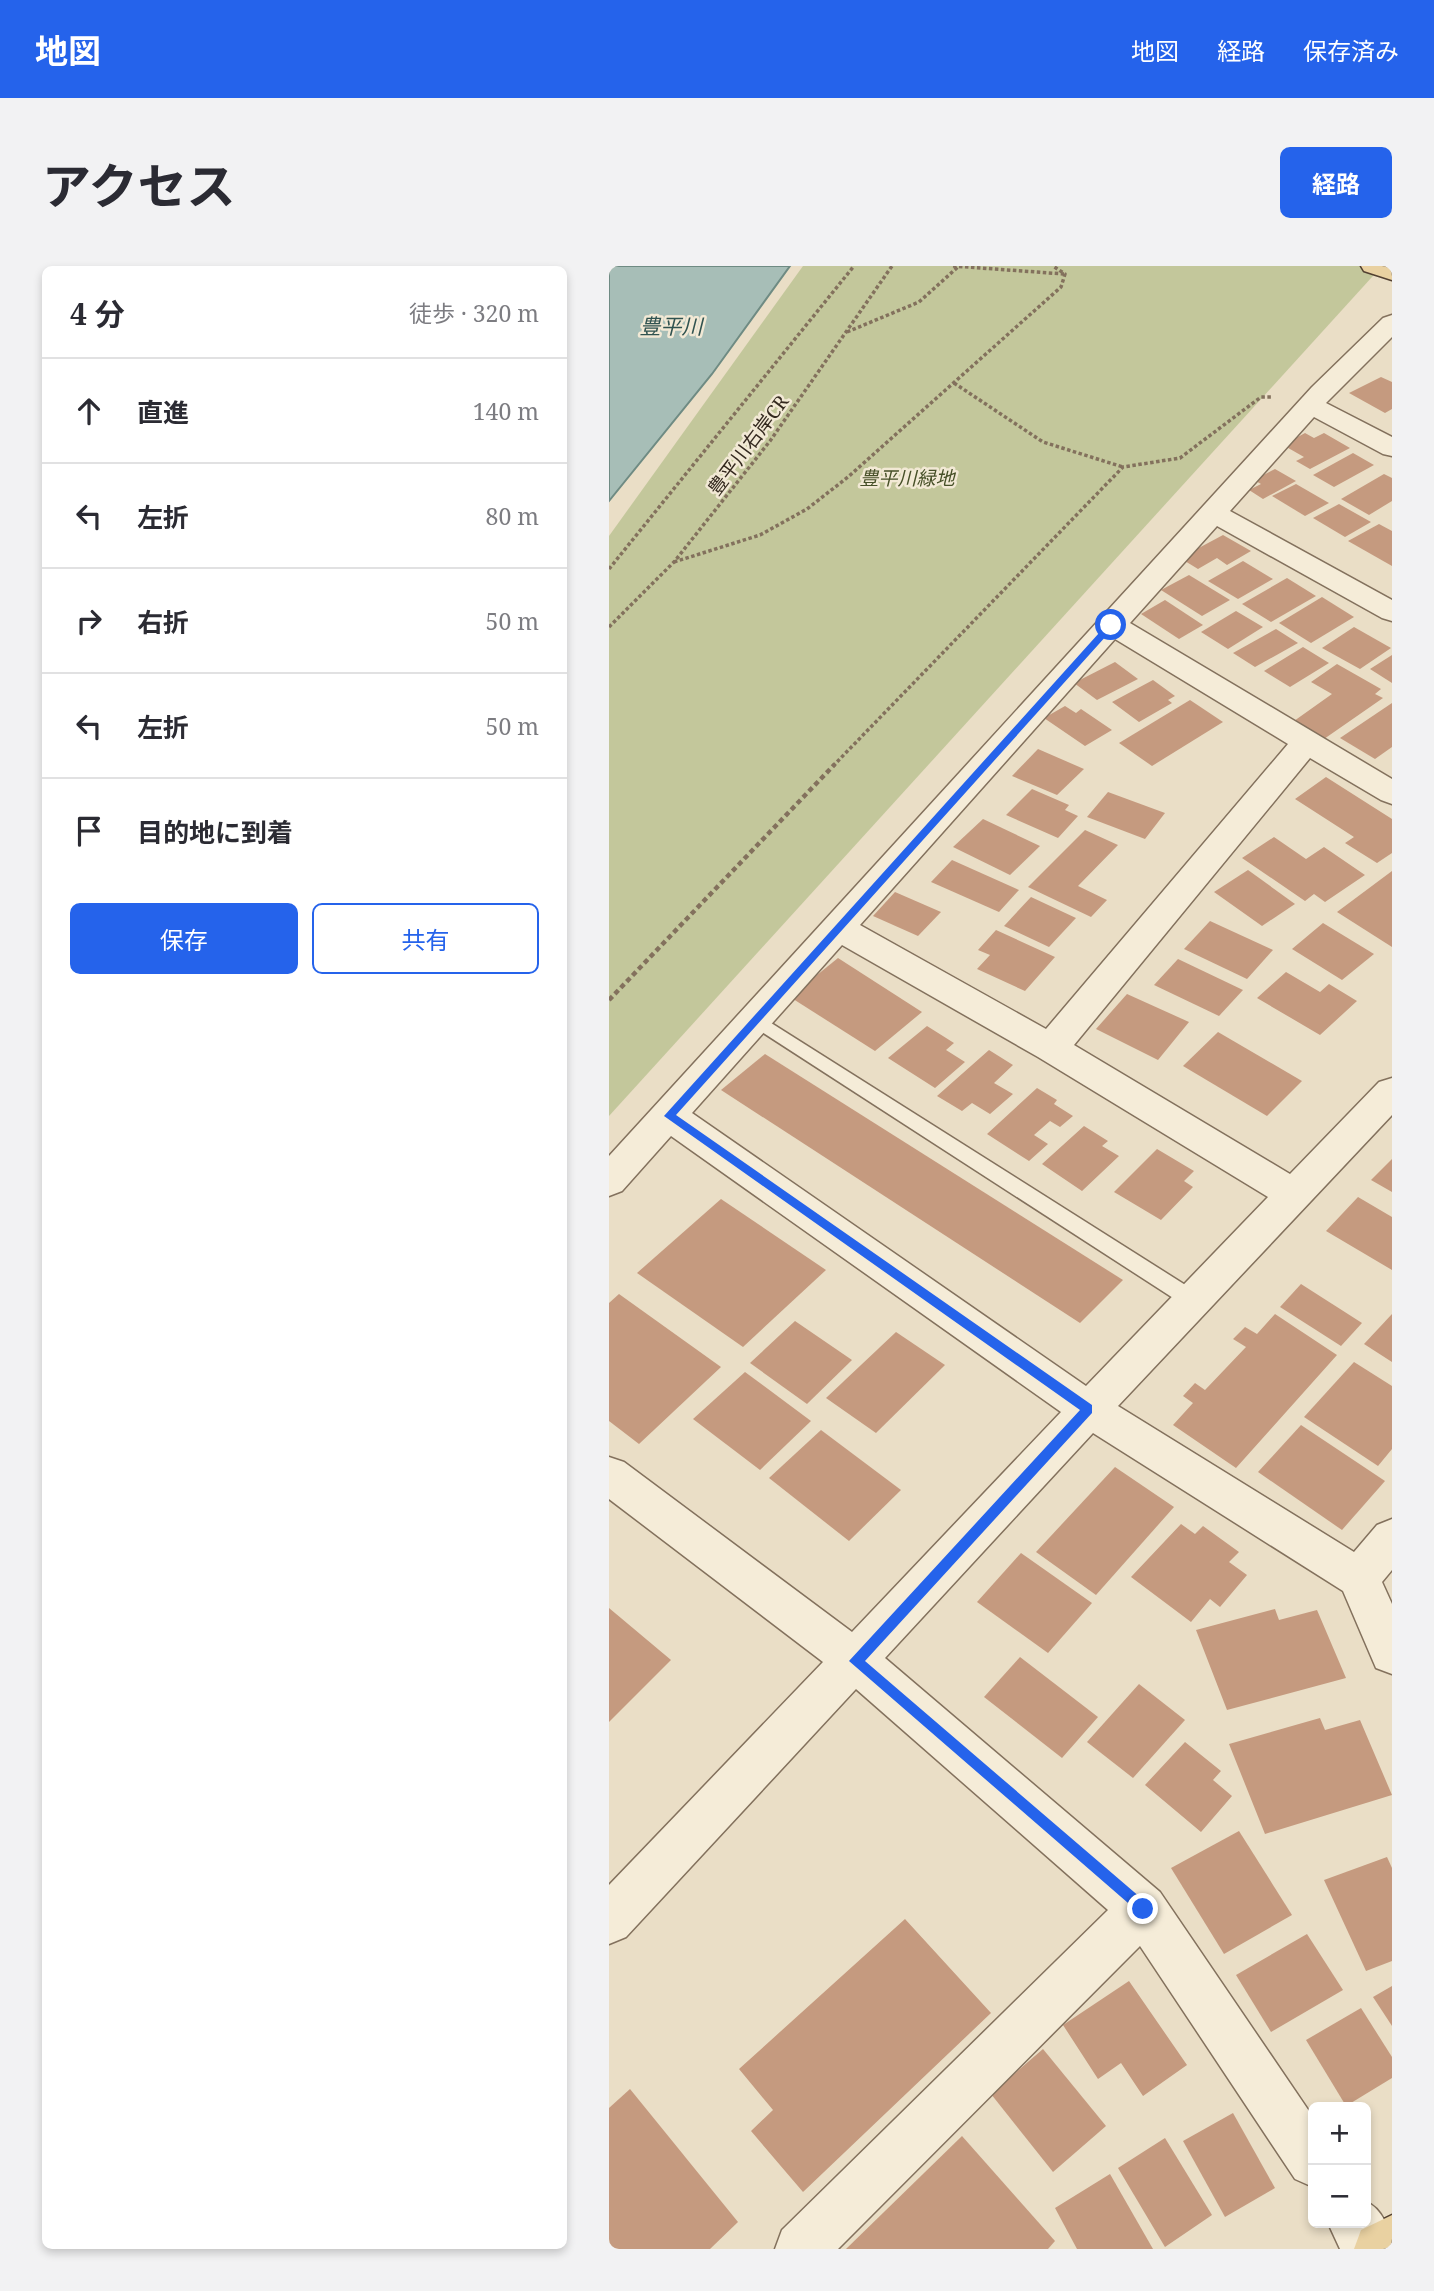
<!DOCTYPE html>
<html lang="ja">
<meta charset="utf-8">
<style>
body{margin:0;font-family:"Noto Serif","Noto Sans JP",serif;background:#f2f2f3;color:#2b2b33}
.controls{position:absolute;right:21px;bottom:21px;display:grid;overflow:hidden;border-radius:10px;box-shadow:0 4px 10px #0003}
.controls button{width:63px;height:63px;display:grid;place-items:center;padding:0;border:0;border-bottom:2px solid #e1e1e2;background:#fff;color:#2b2b33;font:35px sans-serif}
.stop{position:absolute;width:21px;height:21px;margin:-16px;border:5px solid #2563eb;border-radius:50%;background:#fff}
.stop.end{background:#2563eb;border-color:#fff;box-shadow:0 2px 7px #0008}
.list{margin:0;padding:0;list-style:none}
h2{display:flex;justify-content:space-between;align-items:center;height:91px;margin:0;padding:0 28px;font-size:30px}
h2 small{font-size:23px;font-weight:400;color:#7c7c81}
.list li{display:grid;grid-template-columns:46px 1fr auto;gap:21px;align-items:center;box-sizing:border-box;height:105px;padding:0 28px;border-top:2px solid #e1e1e2}
.list b{display:block;font-size:26px;white-space:nowrap}
.list em{font-size:23px;font-style:normal;color:#7c7c81}
.actions{display:flex;gap:14px;padding:21px 28px}
.actions a{flex:1;padding:16px 0;border:2px solid #2563eb;border-radius:10px;text-align:center;font-size:24px;color:#2563eb}
.actions .main{background:#2563eb;color:#fff}
.icon{flex:none;width:38px;height:38px;fill:none;stroke:currentColor;stroke-width:2;stroke-linecap:round;stroke-linejoin:round}
.map{position:relative;flex:none;width:783px;height:1983px;overflow:hidden;border-radius:10px}
header{display:flex;align-items:center;gap:42px;box-sizing:border-box;height:98px;padding:0 35px;background:#2563eb;color:#fff}
header strong{font-size:33px}
nav{display:flex;gap:38px;margin-inline-start:auto;font-size:24px}
.intro{display:flex;align-items:center;justify-content:space-between;box-sizing:border-box;height:168px;padding:0 42px}
h1{margin:0;font-size:49px}
.button{padding:18px 32px;border-radius:10px;background:#2563eb;color:#fff;font-size:24px;font-weight:700}
main{display:flex;gap:42px;padding:0 42px}
aside{flex:1;background:#fff;border-radius:10px;box-shadow:0 4px 10px #0003}
.map>svg:first-child{display:block}
</style>
<header>
<strong>地図</strong>
<nav><a>地図</a><a>経路</a><a>保存済み</a></nav>
</header>
<div class="intro"><h1>アクセス</h1><a class="button">経路</a></div>
<main>
<aside>
<h2>4 分<small>徒歩 · 320 m</small></h2>
<ul class="list">
<li><svg class="icon" aria-label="ahead" viewBox="0 0 24 24"><path d="M12 20V5M6 11l6-6 6 6"/></svg><div><b>直進</b></div><em>140 m</em></li>
<li><svg class="icon" aria-label="left" viewBox="0 0 24 24"><path d="M17 20v-9H6M10 6l-5 5 5 5"/></svg><div><b>左折</b></div><em>80 m</em></li>
<li><svg class="icon" aria-label="right" viewBox="0 0 24 24"><path d="M7 20v-9h11M14 6l5 5-5 5"/></svg><div><b>右折</b></div><em>50 m</em></li>
<li><svg class="icon" aria-label="left" viewBox="0 0 24 24"><path d="M17 20v-9H6M10 6l-5 5 5 5"/></svg><div><b>左折</b></div><em>50 m</em></li>
<li><svg class="icon" aria-label="arrive" viewBox="0 0 24 24"><path d="M6 21V4h12l-3 4 3 4H6"/></svg><div><b>目的地に到着</b></div></li>
</ul>
<div class="actions"><a class="main">保存</a><a>共有</a></div>
</aside>
<div class="map">
<svg width="783" height="1983" viewBox="0 0 783 1983">
<rect width="100%" height="100%" fill="#eadec6"/>
<polygon fill="#c3c79b" points="194,0 773,0 0,850 0,270"/>
<polygon fill="#a7beb7" stroke="#6f8b83" stroke-width="2" points="0,0 181,0 103,108 0,235"/>
<g fill="#c59a7f">
<polygon points="772,111 783,116 783,143 776,147 740,127"/>
<polygon points="696,167 705,172 715,167 741,182 701,203 687,195 695,191 674,179"/>
<polygon points="744,187 765,199 725,221 704,209"/>
<polygon points="666,203 687,215 654,233 640,224 652,218 645,214"/>
<polygon points="775,208 783,212 783,235 760,249 732,233"/>
<polygon points="687,218 720,237 696,250 663,230"/>
<polygon points="730,238 762,256 736,271 704,252"/>
<polygon points="770,258 783,265 783,300 739,275"/>
<polygon points="614,269 642,285 618,299 608,292 589,303 571,292"/>
<polygon points="634,295 664,313 629,333 599,315"/>
<polygon points="580,309 621,334 593,350 552,324"/>
<polygon points="678,312 707,330 662,356 633,338"/>
<polygon points="713,331 745,351 702,377 670,357"/>
<polygon points="556,334 594,359 570,373 532,348"/>
<polygon points="627,345 654,361 619,383 592,366"/>
<polygon points="745,361 782,382 751,403 713,382"/>
<polygon points="667,363 689,377 646,401 624,387"/>
<polygon points="694,381 720,397 681,421 655,405"/>
<polygon points="783,389 783,417 761,403"/>
<polygon points="506,396 529,413 488,434 465,417"/>
<polygon points="728,398 772,423 766,428 774,432 715,473 685,455 723,428 702,416"/>
<polygon points="544,414 566,430 559,434 563,437 530,456 503,436"/>
<polygon points="581,434 614,456 543,500 510,477"/>
<polygon points="783,437 783,481 766,493 731,472"/>
<polygon points="456,440 467,447 472,443 503,464 476,480 435,452"/>
<polygon points="429,483 475,503 448,529 403,510"/>
<polygon points="717,511 783,553 783,587 768,597 736,577 745,571 686,533"/>
<polygon points="423,523 460,539 456,544 469,550 449,572 397,549"/>
<polygon points="499,526 556,547 536,573 478,551"/>
<polygon points="374,553 431,580 401,609 344,581"/>
<polygon points="476,564 509,579 469,620 498,634 482,651 419,621"/>
<polygon points="665,571 697,593 715,581 756,609 716,636 705,628 696,635 633,592"/>
<polygon points="343,594 410,624 390,646 322,616"/>
<polygon points="639,604 686,638 653,660 605,626"/>
<polygon points="783,605 783,681 728,646"/>
<polygon points="286,626 332,646 309,670 264,650"/>
<polygon points="422,631 467,652 440,681 395,660"/>
<polygon points="601,655 664,684 638,713 575,683"/>
<polygon points="714,657 765,688 733,714 683,683"/>
<polygon points="387,664 446,691 416,725 368,703 381,689 369,684"/>
<polygon points="229,692 313,746 266,785 181,731"/>
<polygon points="569,693 634,724 610,750 545,719"/>
<polygon points="677,706 711,726 720,718 748,735 711,769 648,732"/>
<polygon points="518,728 580,756 549,794 487,763"/>
<polygon points="318,760 345,777 337,784 356,796 326,822 279,792"/>
<polygon points="609,766 693,815 658,850 574,800"/>
<polygon points="380,784 404,799 385,817 404,828 381,848 363,837 353,845 328,830"/>
<polygon points="156,788 514,1014 471,1057 112,824"/>
<polygon points="428,822 448,834 445,838 464,850 451,861 441,855 425,869 439,878 420,895 378,868"/>
<polygon points="475,860 499,875 493,880 510,890 473,925 433,898"/>
<polygon points="548,883 585,905 575,915 584,921 552,954 505,926"/>
<polygon points="783,893 783,926 762,914"/>
<polygon points="749,931 783,951 783,1004 717,965"/>
<polygon points="112,933 217,1004 134,1081 28,1007"/>
<polygon points="692,1018 753,1057 732,1080 671,1041"/>
<polygon points="10,1028 112,1101 30,1178 0,1155 0,1037"/>
<polygon points="666,1048 728,1089 627,1202 564,1159 584,1137 574,1130 586,1117 596,1124 637,1081 624,1073 636,1061 648,1068"/>
<polygon points="783,1048 783,1096 755,1078"/>
<polygon points="186,1055 243,1094 198,1138 141,1097"/>
<polygon points="287,1066 336,1099 267,1167 217,1132"/>
<polygon points="745,1096 783,1120 783,1183 769,1200 695,1151"/>
<polygon points="136,1106 202,1155 151,1204 84,1153"/>
<polygon points="692,1159 776,1215 733,1264 649,1206"/>
<polygon points="212,1164 292,1224 240,1275 160,1212"/>
<polygon points="506,1201 565,1241 487,1329 427,1286"/>
<polygon points="572,1258 586,1268 594,1260 630,1286 620,1296 638,1309 611,1341 601,1333 582,1356 522,1311"/>
<polygon points="412,1287 483,1337 439,1387 368,1336"/>
<polygon points="0,1342 62,1394 0,1456"/>
<polygon points="666,1343 670,1354 708,1344 737,1412 618,1444 587,1364"/>
<polygon points="411,1391 489,1451 453,1492 375,1431"/>
<polygon points="530,1418 576,1454 524,1512 478,1476"/>
<polygon points="711,1452 716,1464 751,1454 783,1529 656,1568 620,1478"/>
<polygon points="576,1476 612,1505 604,1514 623,1530 592,1566 536,1519"/>
<polygon points="630,1565 683,1649 615,1688 562,1602"/>
<polygon points="778,1591 783,1602 783,1695 757,1705 715,1614"/>
<polygon points="296,1653 382,1747 194,1926 142,1865 164,1844 130,1803"/>
<polygon points="698,1668 734,1724 662,1766 627,1709"/>
<polygon points="520,1715 578,1799 534,1830 512,1797 489,1813 454,1759"/>
<polygon points="783,1720 783,1760 764,1731"/>
<polygon points="752,1742 783,1791 783,1812 737,1840 697,1774"/>
<polygon points="434,1783 497,1860 444,1906 382,1828"/>
<polygon points="21,1823 129,1956 101,1983 0,1983 0,1842"/>
<polygon points="624,1847 666,1922 616,1951 574,1875"/>
<polygon points="353,1870 446,1975 439,1983 237,1983"/>
<polygon points="556,1872 603,1949 556,1981 509,1902"/>
<polygon points="501,1908 544,1983 468,1983 446,1942"/>
</g>
<g fill="none" stroke-linecap="round" stroke-linejoin="round">
<defs>
<polygon id="service" points="148,748 589,1027 592,1033 589,1039 582,1041 575,1039 142,759 139,754 142,749"/>
<g id="minor">
<path d="M783,49V71L717,137L783,171V190L774,188L705,151L621,245L783,334V355L773,352L608,260L521,357L783,513V538L772,534L701,492L465,779L681,908L770,816L783,812V849L509,1140L745,1286L768,1259L783,1253V1304L773,1316L783,1338V1408L767,1402L734,1325L484,1167L276,1392L551,1626L704,1851V1921L686,1913L531,1680L229,1983H166L173,1964L499,1644L247,1423L17,1671L0,1678V1619L214,1396L0,1233V1191L15,1196L243,1366L452,1146L62,870L13,925L0,930V890L703,121L774,52ZM506,373L679,478L437,763L251,659ZM233,679L429,791L659,931L477,1120L83,847Z"/>
<path d="M757,1936C773,1942 783,1966 783,1983H731L719,1957H757Z"/>
</g>
<g id="primary">
<polygon points="752,0 783,0 783,14 755,5"/>
<polygon points="783,1949 783,1983 745,1983 752,1964"/>
</g>
</defs>
<use href="#service" stroke="#83715d" stroke-width="3"/>
<use href="#minor" stroke="#83715d" stroke-width="3"/>
<use href="#primary" stroke="#524031" stroke-width="3"/>
<g stroke="#83715d" stroke-width="3.5" stroke-dasharray="3.5 2.5" stroke-linecap="butt">
<polyline points="344,0 455,8"/>
<polyline points="238,66 310,36 350,0"/>
<polyline points="345,117 434,176 514,201"/>
<polyline points="65,296 151,269 198,243 239,211 452,21 456,8 444,0"/>
<polyline points="0,303 245,0"/>
<polyline points="0,361 65,296 161,175 283,0"/>
<polyline points="224,500 514,201 571,192 652,131 662,131"/>
</g>
<polyline stroke="#83715d" stroke-width="4.5" stroke-dasharray="5 3.5" stroke-linecap="butt" points="0,734 226,498"/>
<use href="#service" fill="#f5ecd8" fill-rule="evenodd"/>
<use href="#minor" fill="#f5ecd8" fill-rule="evenodd"/>
<use href="#primary" fill="#e9d1a1" fill-rule="evenodd"/>
</g>
<polygon fill="#2563eb" points="499,357 507,359 67,849 483,1139 483,1147 256,1395 539,1638 541,1643 534,1650 240,1395 471,1144 55,850"/>
<g text-anchor="middle" stroke-width="5" stroke-linejoin="round" paint-order="stroke">
<g font-size="19" fill="#352a20" stroke="#f2e9d5">
<text transform="translate(139 179) rotate(-53)" y="7">豊平川右岸CR</text>
</g>
<g font-size="19" font-style="italic" fill="#475028" stroke="#f2e9d5">
<text x="298" y="219">豊平川緑地</text>
</g>
<g font-size="21" font-style="italic" fill="#305350" stroke="#f2e9d5">
<text x="62" y="68">豊平川</text>
</g>
</g>
</svg>
<div class="controls">
<button>+</button>
<button>−</button>
</div>
<div class="stop" style="left:502px;top:359px"></div>
<div class="stop end" style="left:534px;top:1643px"></div>
</div>
</main>
